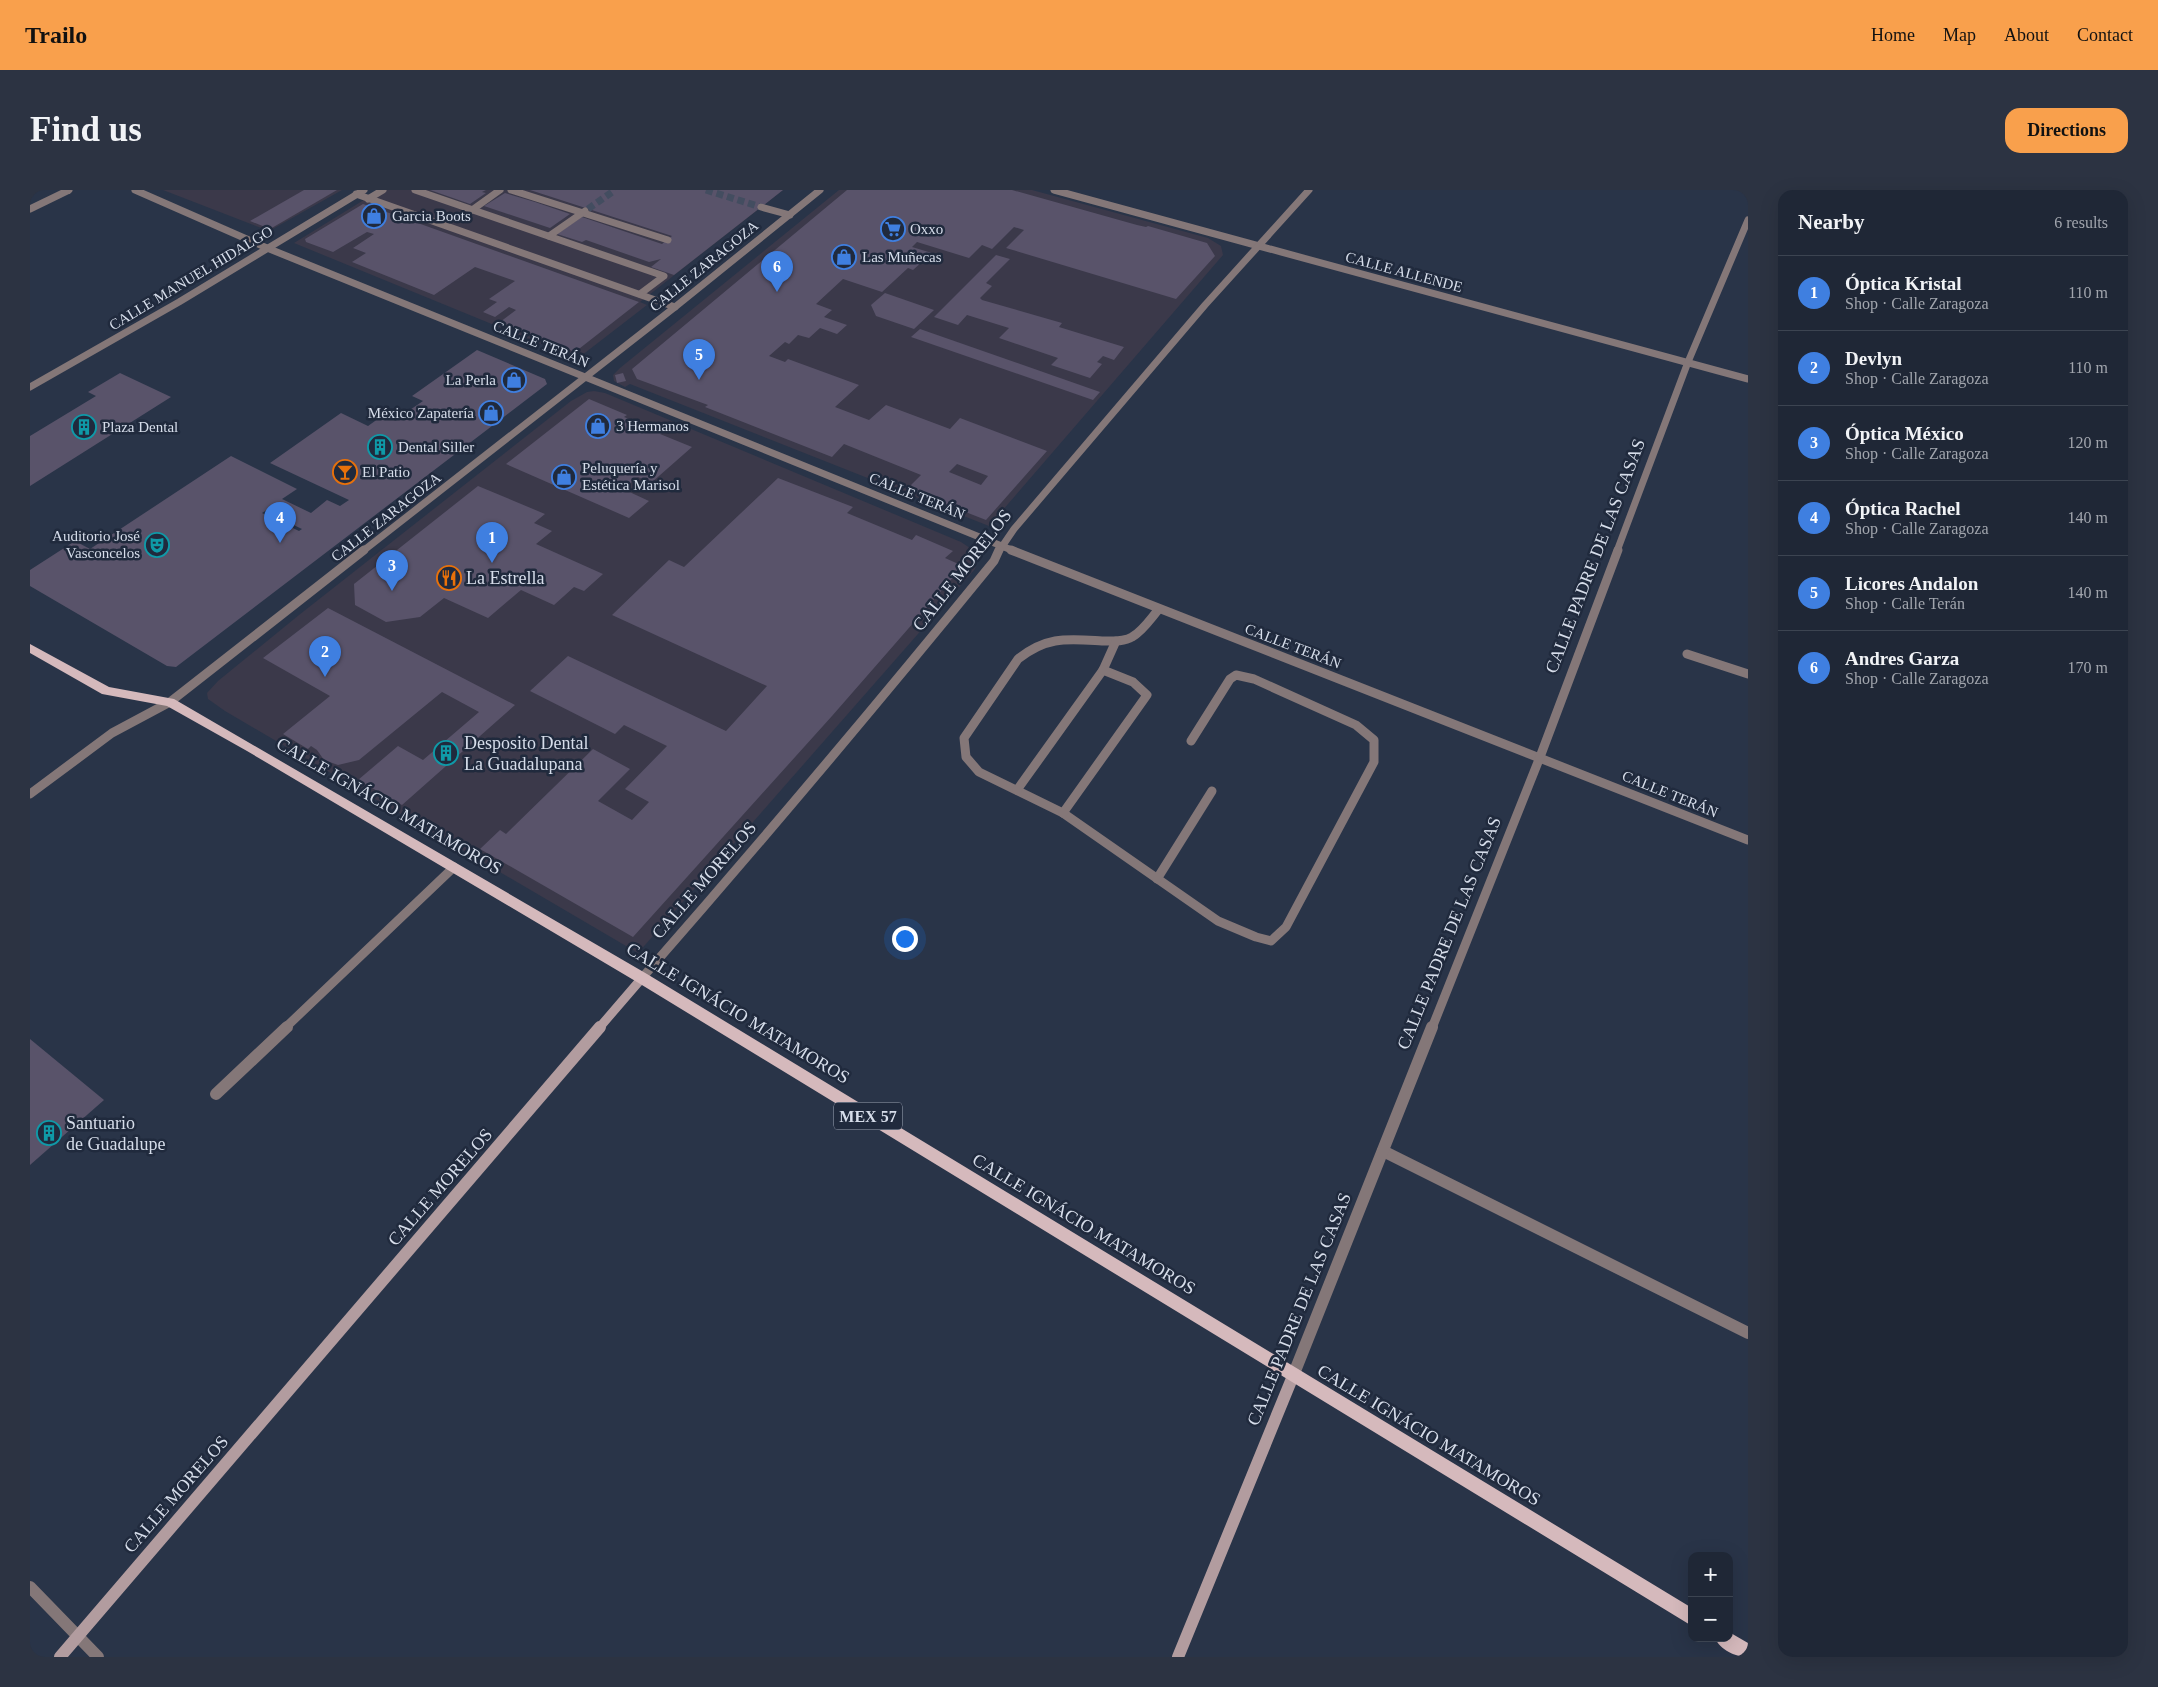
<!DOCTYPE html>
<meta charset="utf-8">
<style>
body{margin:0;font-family:Georgia,serif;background:#2c3342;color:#f1f3f6}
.controls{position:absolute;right:15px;bottom:15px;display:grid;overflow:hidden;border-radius:10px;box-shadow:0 5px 20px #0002}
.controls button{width:45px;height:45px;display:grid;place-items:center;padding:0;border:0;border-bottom:1px solid #3c4451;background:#1f2736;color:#f1f3f6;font:25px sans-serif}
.you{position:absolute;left:874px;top:748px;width:18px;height:18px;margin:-12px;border:4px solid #fff;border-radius:50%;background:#1a73e8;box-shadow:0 0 0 8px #1a73e833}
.badge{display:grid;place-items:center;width:32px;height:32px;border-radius:50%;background:#f9a04c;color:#fff;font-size:16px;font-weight:700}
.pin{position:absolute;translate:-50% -41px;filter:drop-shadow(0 1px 2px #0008)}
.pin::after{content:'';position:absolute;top:26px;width:18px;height:15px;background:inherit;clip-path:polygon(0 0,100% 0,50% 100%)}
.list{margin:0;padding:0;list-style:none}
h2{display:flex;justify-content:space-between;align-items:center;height:65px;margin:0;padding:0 20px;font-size:21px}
h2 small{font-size:16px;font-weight:400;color:#a1a5ad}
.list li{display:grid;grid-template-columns:32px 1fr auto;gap:15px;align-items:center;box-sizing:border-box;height:75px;padding:0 20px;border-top:1px solid #3c4451}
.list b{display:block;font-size:19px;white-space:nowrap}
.list p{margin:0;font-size:16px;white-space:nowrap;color:#a1a5ad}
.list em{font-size:16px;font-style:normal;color:#a1a5ad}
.map{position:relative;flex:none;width:1718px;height:1467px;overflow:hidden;border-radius:15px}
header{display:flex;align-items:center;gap:30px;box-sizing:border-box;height:70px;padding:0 25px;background:#f9a04c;color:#111}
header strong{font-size:24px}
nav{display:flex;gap:28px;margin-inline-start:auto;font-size:18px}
.intro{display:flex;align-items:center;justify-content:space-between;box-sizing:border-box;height:120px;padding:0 30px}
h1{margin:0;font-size:35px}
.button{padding:12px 22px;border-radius:15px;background:#f9a04c;color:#111;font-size:18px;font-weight:700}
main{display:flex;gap:30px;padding:0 30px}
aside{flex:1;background:#1f2736;border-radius:15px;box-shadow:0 5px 20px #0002}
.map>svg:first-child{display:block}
</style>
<header>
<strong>Trailo</strong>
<nav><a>Home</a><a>Map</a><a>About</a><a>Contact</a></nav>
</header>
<div class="intro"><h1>Find us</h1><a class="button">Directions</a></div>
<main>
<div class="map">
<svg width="1718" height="1467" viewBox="0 0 1718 1467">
<rect width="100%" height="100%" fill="#293448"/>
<g fill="#3b394a">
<polygon points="133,0 312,0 239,41"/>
<polygon points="350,0 753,0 610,112 617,115 547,169 264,53"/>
<polygon points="809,0 1002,0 1178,48 1191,56 1193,65 959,336 600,194 595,197 584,191 583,185 590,178"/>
<polygon points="564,201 575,203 931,352 946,362 947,372 945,379 608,763 195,521 178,509 177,503 188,491 269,425 541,211 557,202"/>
</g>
<g fill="#59536a" fill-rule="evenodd">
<polygon points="274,0 307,0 240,39 220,31"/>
<polygon points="400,0 456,0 452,2 456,3 440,14"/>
<polygon points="500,0 753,0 644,85 621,77 631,69 619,72 556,50 552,52 527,44 552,27 632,54 642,46"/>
<path d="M817,0H982L1107,35L1116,37L1118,36L1177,53L1185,66L1146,109L976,58L994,40L984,37L962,59L952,55L939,68L887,52L882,57L902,63L883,80L878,78L852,102L813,89L786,114L802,120L794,127L817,135L807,144L790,138L779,148L768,145L759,154L755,152L739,166L755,172L758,169L829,195L805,217L839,230L856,215L920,239L930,228L1017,261L956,330L887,303L881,295L891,285L814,254L802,267L675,217L678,215L607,189L602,179ZM927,274L958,286L951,295L919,282Z"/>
<polygon points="475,3 505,12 540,24 520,38 454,16"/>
<polygon points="333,14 371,27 609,112 545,162 470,132 486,120 479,117 465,127 453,122 467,112 459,109 485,91 445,77 404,105 322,72 336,63 323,58 344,44 337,42 303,62 276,52 275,49"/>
<polygon points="966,65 980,69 956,93 962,96 950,108 952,110 1032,133 1029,137 1094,157 1084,170 1073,166 1067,172 1072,174 1060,188 1021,175 1028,168 969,148 979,138 937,125 928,135 904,127"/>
<polygon points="855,103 904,120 884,139 846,126 841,115"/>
<polygon points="890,139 1070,202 1063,210 881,147"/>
<path d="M447,160L515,189L517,194L146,477L137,476L0,396V380L45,351L60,359L201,266L267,299L252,309L281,323L297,310L310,316L319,310L240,273L311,223L338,236L359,221L371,226L393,211L382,206ZM243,316L256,323L249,328L272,339L269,341L232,323Z"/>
<polygon points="90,183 141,207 0,296 0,246 66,206 58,202"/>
<polygon points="593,183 596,191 587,193 585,185"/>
<polygon points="559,209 597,225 594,227 612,234 608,237 615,240 618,237 632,243 630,244 662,257 621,293 608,287 593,299 619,311 599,328 476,274"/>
<polygon points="748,288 823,317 817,323 882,350 886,345 923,361 915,368 933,376 802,526 603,747 450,659 470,640 476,644 563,559 600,579 568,611 602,630 619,612 595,599 637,556 594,535 585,544 500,501 538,466 696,541 737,496 582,425 639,370 654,377"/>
<polygon points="448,296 515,324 504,333 522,341 506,354 573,384 554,401 544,397 524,415 491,400 458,428 414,408 390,427 356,432 325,415 324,394"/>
<polygon points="298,418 485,515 372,615 328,590 368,556 393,570 449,522 412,502 329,570 308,575 294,570 287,560 281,556 278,559 253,544 300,506 233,468"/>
<polygon points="0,849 74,910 0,975"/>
</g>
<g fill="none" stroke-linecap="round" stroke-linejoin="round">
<g stroke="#434d60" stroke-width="7" stroke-dasharray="7 4" stroke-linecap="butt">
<polyline points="676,0 731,17"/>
<polyline points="558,19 585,0"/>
</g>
<g stroke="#847778" stroke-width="9">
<path d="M1129,419C1121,428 1113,441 1102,447C1094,452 1081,451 1072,451C1037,449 1017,446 988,469L934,548L936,567L949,582L1033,623L1188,731L1226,747L1241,751L1256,737L1344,572V550L1326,535L1224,489L1206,485L1200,489L1161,551"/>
<polyline points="1657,464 1718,484"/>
<polyline points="987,600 1073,480 1086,451"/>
<polyline points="1033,623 1117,505 1103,492 1073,480"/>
<polyline points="1127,689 1182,601"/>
<polyline points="255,838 424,677"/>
</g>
<g stroke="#847778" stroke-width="12">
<polyline points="186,904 257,837"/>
<polyline points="1353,961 1718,1143"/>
</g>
<g stroke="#847778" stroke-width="7">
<polyline points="385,0 634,86 610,104"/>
<polyline points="481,0 638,50"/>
<polyline points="326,4 645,117"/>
<polyline points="338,9 353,0"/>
<polyline points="731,17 760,25"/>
<polyline points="442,20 470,0"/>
<polyline points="519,46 555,21"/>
</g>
<g stroke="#847778" stroke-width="7">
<polyline points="105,0 237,58 984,361"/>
<polyline points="1024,0 1229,56"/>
<polyline points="0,19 39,0"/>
<polyline points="0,197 149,112 334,0"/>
<polyline points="333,361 645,117 790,0"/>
</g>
<g stroke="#847778" stroke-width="9">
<polyline points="981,360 1718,650"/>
<polyline points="0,604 82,543 140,512 334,360"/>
</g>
<polyline stroke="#847778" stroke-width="12" points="0,1397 68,1467"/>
<g stroke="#847778" stroke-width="7">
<polyline points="1229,56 1718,189"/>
<polyline points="969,361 984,339 1175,115 1279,0"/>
<polyline points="1587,361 1658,172 1718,30"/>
</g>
<g stroke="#847778" stroke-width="9">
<path d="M612,788C732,651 849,512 964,371L969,360"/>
<polyline points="1402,838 1510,567 1588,360"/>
</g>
<polyline stroke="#847778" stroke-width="12" points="1263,1186 1402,837"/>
<polyline stroke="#b29c9f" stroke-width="9" points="569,838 612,788"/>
<g stroke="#b29c9f" stroke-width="12">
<polyline points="30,1467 570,837"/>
<polyline points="1148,1467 1263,1186"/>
</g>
<g fill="#d5b9bc" fill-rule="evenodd">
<polygon points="0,454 79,497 144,509 617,784 1662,1418 1662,1436 607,792 217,561 137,516 72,504 0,463"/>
<path d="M1699,1442L1718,1453V1467C1706,1467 1690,1460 1685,1448H1699Z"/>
</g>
</g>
<defs>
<symbol id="shop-ring" viewBox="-11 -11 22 22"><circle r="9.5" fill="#202a3d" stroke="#3f7fe0" stroke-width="1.5"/><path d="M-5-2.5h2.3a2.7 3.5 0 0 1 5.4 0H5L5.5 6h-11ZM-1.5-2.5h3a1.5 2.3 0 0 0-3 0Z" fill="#3f7fe0"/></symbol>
<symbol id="supermarket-ring" viewBox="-11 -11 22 22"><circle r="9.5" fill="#202a3d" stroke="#3f7fe0" stroke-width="1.5"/><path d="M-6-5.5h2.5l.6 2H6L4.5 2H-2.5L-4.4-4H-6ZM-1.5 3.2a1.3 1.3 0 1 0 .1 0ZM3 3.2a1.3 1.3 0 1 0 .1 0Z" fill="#3f7fe0"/></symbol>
<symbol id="building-ring" viewBox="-11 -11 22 22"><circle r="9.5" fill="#202a3d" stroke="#0f9aa8" stroke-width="1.5"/><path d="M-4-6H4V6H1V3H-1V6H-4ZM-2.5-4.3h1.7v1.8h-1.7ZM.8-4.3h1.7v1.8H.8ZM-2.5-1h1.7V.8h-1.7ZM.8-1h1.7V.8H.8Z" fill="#0f9aa8"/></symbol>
<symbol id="bar-ring" viewBox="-11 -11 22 22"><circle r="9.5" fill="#202a3d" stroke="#e8710a" stroke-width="1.5"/><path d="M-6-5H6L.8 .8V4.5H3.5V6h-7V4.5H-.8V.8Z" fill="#e8710a"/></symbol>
<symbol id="theatre-ring" viewBox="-11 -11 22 22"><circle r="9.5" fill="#202a3d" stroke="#0f9aa8" stroke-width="1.5"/><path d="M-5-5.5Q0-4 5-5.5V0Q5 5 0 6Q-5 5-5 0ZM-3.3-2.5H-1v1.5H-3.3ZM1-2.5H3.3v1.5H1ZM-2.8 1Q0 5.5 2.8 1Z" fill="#0f9aa8"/></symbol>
<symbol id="restaurant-ring" viewBox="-11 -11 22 22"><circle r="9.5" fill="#202a3d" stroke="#e8710a" stroke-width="1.5"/><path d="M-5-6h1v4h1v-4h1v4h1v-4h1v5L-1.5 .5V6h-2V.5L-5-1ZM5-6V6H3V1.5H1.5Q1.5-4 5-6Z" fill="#e8710a"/></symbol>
</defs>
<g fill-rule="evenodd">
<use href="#shop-ring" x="330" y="12" width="28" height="28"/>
<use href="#supermarket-ring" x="849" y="25" width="28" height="28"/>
<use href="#shop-ring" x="800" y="53" width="28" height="28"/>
<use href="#shop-ring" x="470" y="176" width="28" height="28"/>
<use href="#shop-ring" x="447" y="209" width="28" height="28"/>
<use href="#shop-ring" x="554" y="222" width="28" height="28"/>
<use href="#building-ring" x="40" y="223" width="28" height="28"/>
<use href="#building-ring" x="336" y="243" width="28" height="28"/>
<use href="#bar-ring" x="301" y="268" width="28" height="28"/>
<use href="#shop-ring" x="520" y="273" width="28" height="28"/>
<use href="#theatre-ring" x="113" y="341" width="28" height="28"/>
<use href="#restaurant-ring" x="405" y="374" width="28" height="28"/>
<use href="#building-ring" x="402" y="549" width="28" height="28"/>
<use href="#building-ring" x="5" y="929" width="28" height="28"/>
</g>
<g text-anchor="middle" stroke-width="5" stroke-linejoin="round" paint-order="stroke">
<g font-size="15" fill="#d6ddea" stroke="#202a3d" text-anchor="start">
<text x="362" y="31">Garcia Boots</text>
<text x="880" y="44">Oxxo</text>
<text x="832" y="72">Las Muñecas</text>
<text x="466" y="195" text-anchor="end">La Perla</text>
<text x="444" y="228" text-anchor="end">México Zapatería</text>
<text x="586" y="241">3 Hermanos</text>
<text x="72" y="242">Plaza Dental</text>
<text x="368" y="262">Dental Siller</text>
<text x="552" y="283">Peluquería y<tspan x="552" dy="17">Estética Marisol</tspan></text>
<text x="332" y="287">El Patio</text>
<text x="110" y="351" text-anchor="end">Auditorio José<tspan x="110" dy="17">Vasconcelos</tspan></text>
</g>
<g font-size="15" fill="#d6ddea" stroke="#202a3d">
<text transform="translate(674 76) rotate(-39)" y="5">CALLE ZARAGOZA</text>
<text transform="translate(1374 82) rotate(15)" y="5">CALLE ALLENDE</text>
<text transform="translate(161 88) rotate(-31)" y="5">CALLE MANUEL HIDALGO</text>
<text transform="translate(511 154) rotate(22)" y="5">CALLE TERÁN</text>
<text transform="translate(887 306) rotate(22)" y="5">CALLE TERÁN</text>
<text transform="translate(356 327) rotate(-38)" y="5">CALLE ZARAGOZA</text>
<text transform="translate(1263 456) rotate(21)" y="5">CALLE TERÁN</text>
<text transform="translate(1640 604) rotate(22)" y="5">CALLE TERÁN</text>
</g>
<rect fill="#202a3d" stroke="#9fa7b6" stroke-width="1" x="804" y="912.5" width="68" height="27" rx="4"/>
<g font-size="16" font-weight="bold" fill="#d6ddea">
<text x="838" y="932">MEX 57</text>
</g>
<g font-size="18" fill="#d6ddea" stroke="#202a3d">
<text transform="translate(1565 366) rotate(-69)" y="6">CALLE PADRE DE LAS CASAS</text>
<text transform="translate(932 380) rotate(-52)" y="6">CALLE MORELOS</text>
<text transform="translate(359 616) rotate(30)" y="6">CALLE IGNÁCIO MATAMOROS</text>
<text transform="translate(674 690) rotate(-49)" y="6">CALLE MORELOS</text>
<text transform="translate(1419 743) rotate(-68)" y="6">CALLE PADRE DE LAS CASAS</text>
<text transform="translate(708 823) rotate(31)" y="6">CALLE IGNÁCIO MATAMOROS</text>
<text transform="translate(410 997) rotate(-49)" y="6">CALLE MORELOS</text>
<text transform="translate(1054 1034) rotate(31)" y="6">CALLE IGNÁCIO MATAMOROS</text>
<text transform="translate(1269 1119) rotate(-68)" y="6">CALLE PADRE DE LAS CASAS</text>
<text transform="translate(1399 1245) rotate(31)" y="6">CALLE IGNÁCIO MATAMOROS</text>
<text transform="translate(146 1304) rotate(-49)" y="6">CALLE MORELOS</text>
</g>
<g font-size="18" fill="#d6ddea" stroke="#202a3d" text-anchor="start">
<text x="436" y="394">La Estrella</text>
<text x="434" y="559">Desposito Dental<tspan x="434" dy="21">La Guadalupana</tspan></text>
<text x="36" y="939">Santuario<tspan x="36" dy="21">de Guadalupe</tspan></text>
</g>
</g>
</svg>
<div class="controls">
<button>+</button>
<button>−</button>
</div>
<div class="you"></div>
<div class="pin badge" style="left:462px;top:373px;background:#3f7fe0">1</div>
<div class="pin badge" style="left:295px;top:487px;background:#3f7fe0">2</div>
<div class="pin badge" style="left:362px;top:401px;background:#3f7fe0">3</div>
<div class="pin badge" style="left:250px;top:353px;background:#3f7fe0">4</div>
<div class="pin badge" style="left:669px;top:190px;background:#3f7fe0">5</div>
<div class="pin badge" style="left:747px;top:102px;background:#3f7fe0">6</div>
</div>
<aside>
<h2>Nearby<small>6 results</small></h2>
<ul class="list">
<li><span class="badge" style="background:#3f7fe0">1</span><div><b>Óptica Kristal</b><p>Shop · Calle Zaragoza</p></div><em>110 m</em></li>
<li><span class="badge" style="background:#3f7fe0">2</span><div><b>Devlyn</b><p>Shop · Calle Zaragoza</p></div><em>110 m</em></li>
<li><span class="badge" style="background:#3f7fe0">3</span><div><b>Óptica México</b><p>Shop · Calle Zaragoza</p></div><em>120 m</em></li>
<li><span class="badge" style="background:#3f7fe0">4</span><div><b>Óptica Rachel</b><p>Shop · Calle Zaragoza</p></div><em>140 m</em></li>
<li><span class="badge" style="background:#3f7fe0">5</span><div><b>Licores Andalon</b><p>Shop · Calle Terán</p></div><em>140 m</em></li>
<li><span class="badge" style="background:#3f7fe0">6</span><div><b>Andres Garza</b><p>Shop · Calle Zaragoza</p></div><em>170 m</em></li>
</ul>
</aside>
</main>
